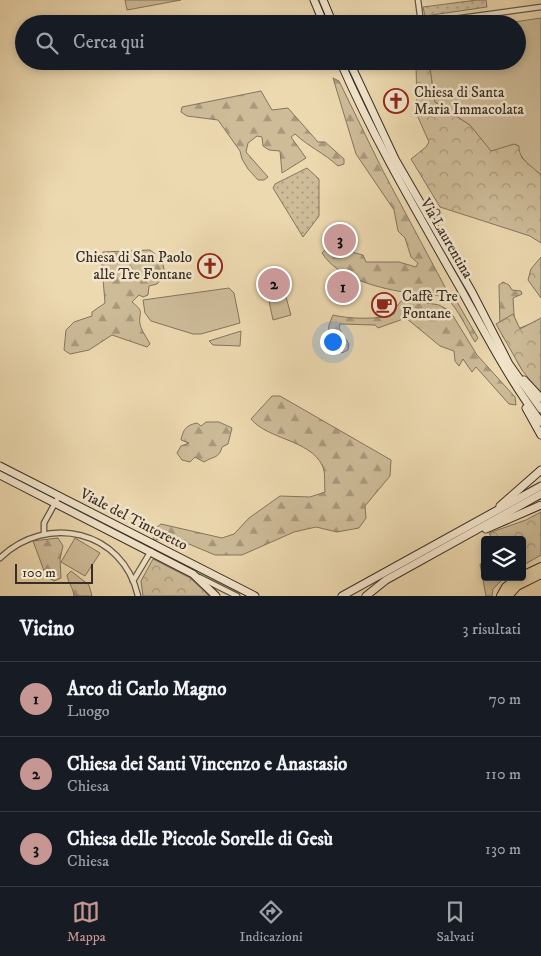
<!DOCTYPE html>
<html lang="it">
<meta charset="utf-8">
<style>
body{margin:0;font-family:"IM FELL DW Pica",serif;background:#242831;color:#f1f3f6}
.controls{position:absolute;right:15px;bottom:15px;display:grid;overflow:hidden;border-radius:5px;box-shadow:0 2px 8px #0003}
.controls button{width:45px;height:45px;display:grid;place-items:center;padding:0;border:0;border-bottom:1px solid #363941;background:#171b24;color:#f1f3f6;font:25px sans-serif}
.scale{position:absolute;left:15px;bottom:12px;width:78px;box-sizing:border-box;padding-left:5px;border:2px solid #382e26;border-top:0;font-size:14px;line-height:18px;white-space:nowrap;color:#382e26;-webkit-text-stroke:4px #f3e6cc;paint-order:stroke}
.you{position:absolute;left:332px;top:341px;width:18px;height:18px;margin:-12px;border:4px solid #fff;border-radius:50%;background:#1a73e8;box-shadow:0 0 0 8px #1a73e833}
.badge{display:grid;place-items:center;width:32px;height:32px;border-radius:50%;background:#c59692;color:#111;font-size:16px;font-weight:700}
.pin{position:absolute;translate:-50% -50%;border:2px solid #fff;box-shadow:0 1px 5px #0006}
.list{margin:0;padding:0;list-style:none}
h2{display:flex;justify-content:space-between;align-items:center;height:65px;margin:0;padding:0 20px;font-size:21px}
h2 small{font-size:16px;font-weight:400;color:#9ea1a6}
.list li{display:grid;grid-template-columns:32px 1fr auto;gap:15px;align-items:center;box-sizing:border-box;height:75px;padding:0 20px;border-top:1px solid #363941}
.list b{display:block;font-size:19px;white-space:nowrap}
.list p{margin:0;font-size:16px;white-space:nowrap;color:#9ea1a6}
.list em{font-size:16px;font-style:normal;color:#9ea1a6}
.icon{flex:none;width:28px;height:28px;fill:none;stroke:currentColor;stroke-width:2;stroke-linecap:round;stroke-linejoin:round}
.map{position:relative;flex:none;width:541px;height:596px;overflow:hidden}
.search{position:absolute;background:#171b24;box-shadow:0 2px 8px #0003;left:15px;right:15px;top:15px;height:55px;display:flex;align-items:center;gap:12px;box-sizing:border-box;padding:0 18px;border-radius:28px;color:#9ea1a6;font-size:19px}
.sheet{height:290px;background:#171b24}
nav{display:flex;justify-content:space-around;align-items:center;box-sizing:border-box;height:70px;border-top:1px solid #363941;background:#171b24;font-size:14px;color:#9ea1a6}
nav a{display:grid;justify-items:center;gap:2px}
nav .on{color:#c59692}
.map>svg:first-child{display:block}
</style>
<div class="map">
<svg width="541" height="596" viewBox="0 0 541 596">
<defs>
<pattern id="grass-dots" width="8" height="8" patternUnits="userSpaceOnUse" patternTransform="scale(1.25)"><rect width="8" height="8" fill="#cebc99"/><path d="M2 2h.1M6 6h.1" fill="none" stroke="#a8997d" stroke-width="1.8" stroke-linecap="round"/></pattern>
<pattern id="forest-firs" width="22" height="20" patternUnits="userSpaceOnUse" patternTransform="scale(1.25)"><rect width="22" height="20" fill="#cebc99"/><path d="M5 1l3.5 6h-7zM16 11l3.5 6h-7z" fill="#a8997d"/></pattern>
<pattern id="park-crowns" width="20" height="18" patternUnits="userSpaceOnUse" patternTransform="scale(1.25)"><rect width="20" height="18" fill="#cebc99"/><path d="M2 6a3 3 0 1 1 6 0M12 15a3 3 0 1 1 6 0" fill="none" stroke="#a8997d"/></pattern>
</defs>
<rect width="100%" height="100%" fill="#edd9b0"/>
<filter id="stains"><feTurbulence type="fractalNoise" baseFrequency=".004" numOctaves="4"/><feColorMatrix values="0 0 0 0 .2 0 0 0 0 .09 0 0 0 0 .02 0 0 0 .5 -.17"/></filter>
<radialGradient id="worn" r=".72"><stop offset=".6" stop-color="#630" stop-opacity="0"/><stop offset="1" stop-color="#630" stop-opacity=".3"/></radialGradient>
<g fill="url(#grass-dots)" stroke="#837560">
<polygon points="477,0 486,0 487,7 425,16 423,7"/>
<polygon points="307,168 319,179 319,216 303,237 273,188 275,184"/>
</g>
<g fill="url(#forest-firs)" stroke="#837560">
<path d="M333,78L339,81L383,171L445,287L453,295L478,338L475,342C468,331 457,307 448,300C438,293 422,294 410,293C382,289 338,279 322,253L327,248H335L363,255L366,262H399L416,267L418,263L411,257L405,238L398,231L394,210L356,154Z"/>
<path d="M261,91L272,110L288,108L318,142H325L344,159V164L338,166C324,153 309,147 295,134L291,137L306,158L282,173L280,151L269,150L263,146L262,137L257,136L248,143L246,152L268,177L264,180H258L248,169L242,159L240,151L218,120L187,116L181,112L182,107Z"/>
<path d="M150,250L155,254L152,259L163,264L165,275L157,284L149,286L148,295L143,297L139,295L132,302C146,313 138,312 140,324C141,330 147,338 150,344L147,347L112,335L89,350L70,354L64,350L66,330L74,322L92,316V312L105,303L101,255L103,252Z"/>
<polygon points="503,282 509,285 512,290 521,291 522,294 513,298 515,330 530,324 535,327 539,390 519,365 510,345 503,337 500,329 499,285"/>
<path d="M403,299L439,305L450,311L477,355L515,397L516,405L509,404L476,367L472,372L463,359L459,366L455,361L454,351L440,346L406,318L378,328L375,325L340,324L339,328L349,344L348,350L342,353L328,340L329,325L333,315C349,319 379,320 394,314L397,306Z"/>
<path d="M272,396H280L391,460L390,476L365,506L366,518L359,528L337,532L316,527L294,532L242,555H215L177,539L153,540L155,529L161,524L222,538L234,534L249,518L280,496L310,497L325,492C324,484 326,472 322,465C310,440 267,439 251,419Z"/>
<path d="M206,422H219L232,428L228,444L222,447C219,459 213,456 204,462L195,457L190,462L182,460L177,453L181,446L189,443L181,440C183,430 186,425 197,423L201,426Z"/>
<polygon points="58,538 63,546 60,559 61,578 54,581 46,576 33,541"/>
<path d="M71,571L89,585L92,596H74C73,587 68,583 67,575Z"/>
</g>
<g fill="url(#park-crowns)" stroke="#837560">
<polygon points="416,61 429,61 435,102 470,125 491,150 514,144 519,146 522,158 541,175 541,243 530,236 440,207 411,159 426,147 429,142 417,115"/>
<polygon points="541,257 541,298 528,280 531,269"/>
<polygon points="513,314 520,329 541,318 541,394 522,370 496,324"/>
<polygon points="541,512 541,555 522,566 522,540 493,540 489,533 526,520"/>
<polygon points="153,559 190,578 209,596 143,596 141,581"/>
<polygon points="485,562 485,577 505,577 493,589 492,596 486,596 480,564"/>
</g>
<g fill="#cebc99" stroke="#837560">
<polygon points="125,0 181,0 127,10"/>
<path d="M541,18V175C532,166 518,159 519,146L514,144L491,151L470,125L435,102L429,61H517V24H501Z"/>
<polygon points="229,288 234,293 240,323 201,334 193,334 151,321 145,313 143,300"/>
<polygon points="286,297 291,315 273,320 269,301"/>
<polygon points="241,331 240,346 213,345 209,341"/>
<polygon points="75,538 100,553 85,576 61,562"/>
</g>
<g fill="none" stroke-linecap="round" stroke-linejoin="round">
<defs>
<g id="minor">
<polyline points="418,0 421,23"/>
<polyline points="417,24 541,7"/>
<polyline points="426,215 437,212"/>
<polyline points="44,533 44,523 59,496"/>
<path d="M0,558C47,513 123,530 138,596"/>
<polyline points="199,577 237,596"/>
<polyline points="133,581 151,551"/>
</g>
<g id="secondary">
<polyline points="314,0 324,24"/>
<polyline points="323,0 333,24"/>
<path d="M340,61C373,137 414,207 455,279C483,328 507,377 541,422"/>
<polyline points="349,61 395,159 472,292 509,364 541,409"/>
<polyline points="524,380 541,398"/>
<polyline points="526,408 541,435"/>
<polyline points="0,466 255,596"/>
<polyline points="0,475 193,574 216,596"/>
<polyline points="500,506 541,470"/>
<polyline points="486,529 541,505"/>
<polyline points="342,596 541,486"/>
<polyline points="366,596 386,580 541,494"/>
</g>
<g id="trunk">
<polyline points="522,576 541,567"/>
<polyline points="501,596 506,587 519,577"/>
<polyline points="508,596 517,586 541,574"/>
</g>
</defs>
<use href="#minor" stroke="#655948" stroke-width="7"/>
<use href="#secondary" stroke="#382e26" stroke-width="9"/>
<use href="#trunk" stroke="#382e26" stroke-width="10"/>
<use href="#minor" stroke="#f3e6cc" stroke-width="4.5"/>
<use href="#secondary" stroke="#f3e6cc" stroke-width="7"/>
<use href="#trunk" stroke="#edd9b0" stroke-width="8"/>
</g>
<defs>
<symbol id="church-ring" viewBox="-11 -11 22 22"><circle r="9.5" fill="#f3e6cc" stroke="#8f2418" stroke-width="1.5"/><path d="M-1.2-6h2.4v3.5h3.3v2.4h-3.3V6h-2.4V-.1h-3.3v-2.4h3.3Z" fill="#8f2418"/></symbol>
<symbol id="cafe-ring" viewBox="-11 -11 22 22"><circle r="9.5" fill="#f3e6cc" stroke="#8f2418" stroke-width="1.5"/><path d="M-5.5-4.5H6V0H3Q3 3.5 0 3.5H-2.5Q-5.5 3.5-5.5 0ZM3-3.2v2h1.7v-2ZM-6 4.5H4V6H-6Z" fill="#8f2418"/></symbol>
</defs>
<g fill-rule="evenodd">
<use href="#church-ring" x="382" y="87" width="28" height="28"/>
<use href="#church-ring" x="196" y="252" width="28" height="28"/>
<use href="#cafe-ring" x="370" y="291" width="28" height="28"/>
</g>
<g text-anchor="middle" stroke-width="5" stroke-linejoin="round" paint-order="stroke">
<g font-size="15" fill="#382e26" stroke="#f3e6cc" text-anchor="start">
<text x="414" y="97">Chiesa di Santa<tspan x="414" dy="17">Maria Immacolata</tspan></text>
<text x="192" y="262" text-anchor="end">Chiesa di San Paolo<tspan x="192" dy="17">alle Tre Fontane</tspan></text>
<text x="402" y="301">Caffè Tre<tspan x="402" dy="17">Fontane</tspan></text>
</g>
<g font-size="15" fill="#382e26" stroke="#f3e6cc">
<text transform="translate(447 238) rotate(60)" y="5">Via Laurentina</text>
<text transform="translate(134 519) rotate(27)" y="5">Viale del Tintoretto</text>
</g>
</g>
<rect width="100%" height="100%" filter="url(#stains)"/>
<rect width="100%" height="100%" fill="url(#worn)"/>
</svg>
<div class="controls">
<button><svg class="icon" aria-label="layers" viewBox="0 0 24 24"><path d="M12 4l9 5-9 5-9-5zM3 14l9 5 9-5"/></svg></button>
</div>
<div class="scale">100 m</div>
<div class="you"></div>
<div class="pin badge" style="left:343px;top:287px">1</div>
<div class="pin badge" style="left:274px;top:284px">2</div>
<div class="pin badge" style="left:340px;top:240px">3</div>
<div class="search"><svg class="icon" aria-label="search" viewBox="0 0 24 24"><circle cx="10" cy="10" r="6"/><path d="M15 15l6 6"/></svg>Cerca qui</div>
</div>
<section class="sheet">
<h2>Vicino<small>3 risultati</small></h2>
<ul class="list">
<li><span class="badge">1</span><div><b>Arco di Carlo Magno</b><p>Luogo</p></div><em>70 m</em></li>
<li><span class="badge">2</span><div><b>Chiesa dei Santi Vincenzo e Anastasio</b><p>Chiesa</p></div><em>110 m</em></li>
<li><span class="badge">3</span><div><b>Chiesa delle Piccole Sorelle di Gesù</b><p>Chiesa</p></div><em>130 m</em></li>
</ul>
</section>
<nav>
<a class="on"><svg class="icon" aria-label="map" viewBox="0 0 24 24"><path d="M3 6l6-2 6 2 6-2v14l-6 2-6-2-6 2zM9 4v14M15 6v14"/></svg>Mappa</a>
<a><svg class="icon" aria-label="directions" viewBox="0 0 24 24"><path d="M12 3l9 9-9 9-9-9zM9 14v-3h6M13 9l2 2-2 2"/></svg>Indicazioni</a>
<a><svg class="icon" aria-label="saved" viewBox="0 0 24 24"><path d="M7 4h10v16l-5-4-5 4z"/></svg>Salvati</a>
</nav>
